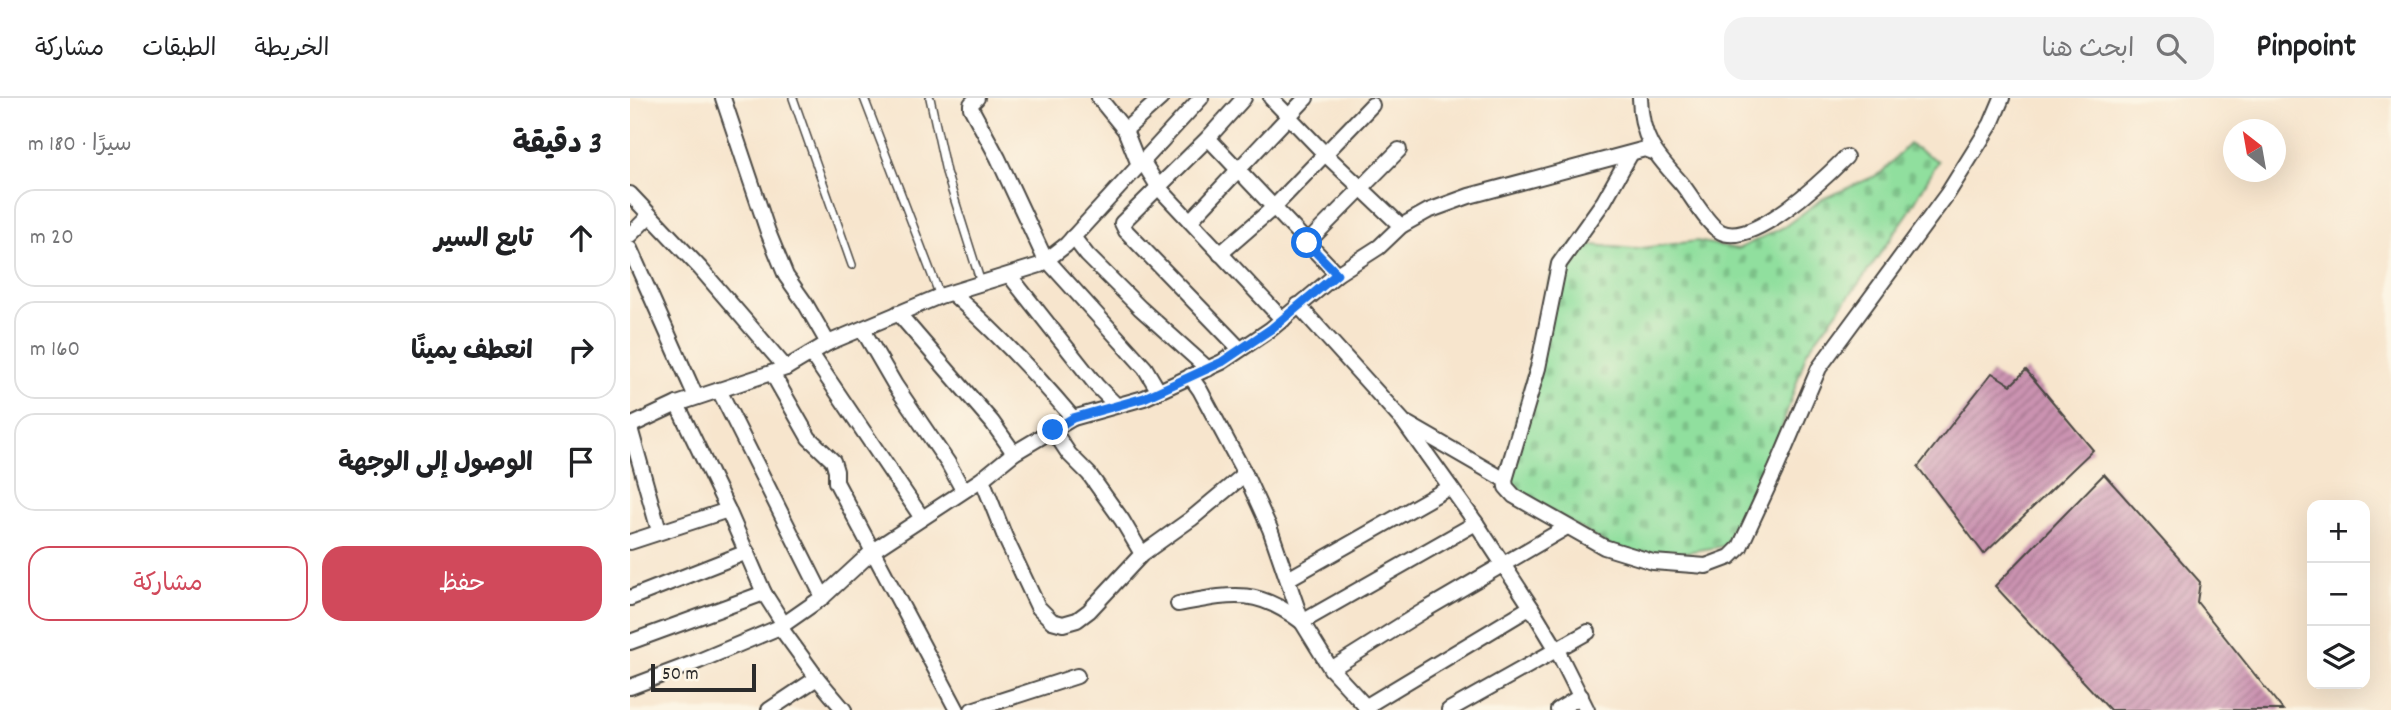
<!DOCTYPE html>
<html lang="ar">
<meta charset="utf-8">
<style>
body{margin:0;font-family:Dekko,"Playpen Sans Arabic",sans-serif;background:#f2f2f2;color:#202124;direction:rtl}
.controls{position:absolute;right:21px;bottom:21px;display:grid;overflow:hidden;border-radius:14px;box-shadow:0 7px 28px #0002}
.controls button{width:63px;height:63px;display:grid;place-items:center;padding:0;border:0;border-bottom:2px solid #e0e0e0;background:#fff;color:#202124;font:35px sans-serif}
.compass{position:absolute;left:1593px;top:21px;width:63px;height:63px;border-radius:50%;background:#fff;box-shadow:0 7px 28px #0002;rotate:329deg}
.scale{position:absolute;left:21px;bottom:18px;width:105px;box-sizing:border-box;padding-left:7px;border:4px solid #2b2b2b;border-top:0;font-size:19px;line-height:24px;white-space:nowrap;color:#2b2b2b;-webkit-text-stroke:5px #fcf5e5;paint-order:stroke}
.stop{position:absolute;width:21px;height:21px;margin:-16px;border:5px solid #1a73e8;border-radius:50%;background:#fff}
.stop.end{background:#1a73e8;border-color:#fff;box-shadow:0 2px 7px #0008}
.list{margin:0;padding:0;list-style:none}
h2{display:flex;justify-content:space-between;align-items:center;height:91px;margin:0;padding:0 28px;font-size:30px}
h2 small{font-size:23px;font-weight:400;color:#757577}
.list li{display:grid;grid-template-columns:46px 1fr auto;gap:21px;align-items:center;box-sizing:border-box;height:98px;margin:0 14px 14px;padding:0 14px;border:2px solid #e0e0e0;border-radius:21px}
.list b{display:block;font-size:26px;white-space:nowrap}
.list em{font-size:23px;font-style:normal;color:#757577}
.actions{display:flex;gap:14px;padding:21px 28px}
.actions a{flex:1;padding:16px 0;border:2px solid #d1495b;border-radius:21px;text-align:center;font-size:24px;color:#d1495b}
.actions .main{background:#d1495b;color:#fff}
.icon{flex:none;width:38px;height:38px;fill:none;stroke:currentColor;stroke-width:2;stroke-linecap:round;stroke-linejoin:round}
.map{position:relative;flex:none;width:1761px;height:612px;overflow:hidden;direction:ltr}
header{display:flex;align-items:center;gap:42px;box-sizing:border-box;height:98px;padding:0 35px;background:#fff;border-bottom:2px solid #e0e0e0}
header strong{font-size:33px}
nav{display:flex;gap:38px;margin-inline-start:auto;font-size:24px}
.search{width:490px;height:63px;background:#f2f2f2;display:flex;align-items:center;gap:18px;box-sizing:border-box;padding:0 24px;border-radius:21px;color:#757577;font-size:26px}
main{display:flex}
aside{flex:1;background:#fff}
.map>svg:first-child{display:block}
</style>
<header>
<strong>Pinpoint</strong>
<div class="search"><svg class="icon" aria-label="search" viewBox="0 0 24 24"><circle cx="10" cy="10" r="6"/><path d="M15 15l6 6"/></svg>ابحث هنا</div>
<nav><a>الخريطة</a><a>الطبقات</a><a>مشاركة</a></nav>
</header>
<main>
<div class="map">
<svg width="1761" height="612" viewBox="0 0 1761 612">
<defs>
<pattern id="cemetery-stones" width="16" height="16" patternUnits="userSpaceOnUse" patternTransform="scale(1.75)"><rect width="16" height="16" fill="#90df9e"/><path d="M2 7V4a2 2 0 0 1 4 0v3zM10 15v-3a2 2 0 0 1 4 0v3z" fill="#7cc088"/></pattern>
<pattern id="building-hatch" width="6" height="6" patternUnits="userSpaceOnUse" patternTransform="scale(1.75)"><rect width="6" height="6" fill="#cb93b1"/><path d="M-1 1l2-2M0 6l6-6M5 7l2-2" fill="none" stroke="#a57890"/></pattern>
</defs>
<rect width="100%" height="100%" fill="#fcf5e5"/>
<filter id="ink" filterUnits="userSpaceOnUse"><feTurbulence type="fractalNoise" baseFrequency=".0143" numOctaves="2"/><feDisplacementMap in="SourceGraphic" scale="14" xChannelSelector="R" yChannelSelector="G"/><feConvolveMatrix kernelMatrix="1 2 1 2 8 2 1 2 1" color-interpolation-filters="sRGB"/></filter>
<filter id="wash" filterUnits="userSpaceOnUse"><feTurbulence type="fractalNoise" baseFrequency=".00686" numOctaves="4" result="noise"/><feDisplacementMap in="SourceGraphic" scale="28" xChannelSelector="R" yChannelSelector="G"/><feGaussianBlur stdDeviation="1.57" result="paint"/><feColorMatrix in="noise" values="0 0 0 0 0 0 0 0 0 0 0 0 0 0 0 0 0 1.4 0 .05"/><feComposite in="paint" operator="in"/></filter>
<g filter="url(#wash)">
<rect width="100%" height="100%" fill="#f7e5cd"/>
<polygon fill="url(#cemetery-stones)" stroke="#5e8564" stroke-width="2" points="1279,46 1308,63 1279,114 1233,180 1177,253 1150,335 1094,448 1031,458 987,452 879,388 875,368 925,163 943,145 1004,151 1067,143 1108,151 1154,129 1192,101 1250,76"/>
<g id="blocks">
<g fill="url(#building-hatch)">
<polygon points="1396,272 1463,352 1354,456 1288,369 1362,275 1381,287"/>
<polygon points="1474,376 1570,484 1567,504 1653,612 1480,612 1365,488"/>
</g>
</g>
</g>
<g filter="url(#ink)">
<use href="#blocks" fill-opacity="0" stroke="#4a4743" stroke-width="2"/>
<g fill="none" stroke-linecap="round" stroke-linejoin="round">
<defs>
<g id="service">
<polyline points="163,0 222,167"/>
<polyline points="234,0 310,198"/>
<polyline points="300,0 316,74 351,185"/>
</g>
<g id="minor">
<polyline points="93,0 138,134 156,178 175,205 198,245"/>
<polyline points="347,0 341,6 341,10 368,60 416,163"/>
<polyline points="469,0 495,32 509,67"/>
<polyline points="641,0 694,55 771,128"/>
<path d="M1010,0C1011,41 1025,56 1051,85C1062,98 1077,127 1091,134C1123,150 1195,80 1216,59"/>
<polyline points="495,32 531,0"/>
<polyline points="578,40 707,176"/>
<polyline points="1000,57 974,103 929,166 908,270 875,382 876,389 884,398 974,449 1023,464 1076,468 1100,459 1110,449 1146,371 1189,270 1318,95 1361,26 1372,0"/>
<polyline points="513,64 529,90 653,222"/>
<polyline points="0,96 70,170 156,270"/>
<polyline points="560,123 676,0"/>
<polyline points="0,137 19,118"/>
<polyline points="443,139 457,157 510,210 578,271"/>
<polyline points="677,145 769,52"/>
<polyline points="0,151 66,299"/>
<polyline points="590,156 643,110 742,7"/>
<polyline points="418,163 515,270 528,292"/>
<polyline points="380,178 467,288 486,307"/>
<path d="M323,196C367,235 405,275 443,320"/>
<polyline points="668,207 773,323 846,425 901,509 927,552 957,612"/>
<polyline points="268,215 362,324 384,355"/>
<polyline points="233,232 265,287 318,365 333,392"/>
<polyline points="610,251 496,133 492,125 578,40 614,0"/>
<polyline points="182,257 292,420"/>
<polyline points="142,275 179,340 203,363 206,373 206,384 327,612"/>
<polyline points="560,278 570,292 615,376 640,431 672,524 701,571 739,612"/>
<polyline points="89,292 193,499"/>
<polyline points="778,326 875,382"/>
<polyline points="0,328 47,306"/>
<polyline points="0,330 29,433"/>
<polyline points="423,332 439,356 459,376 492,422 512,456"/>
<polyline points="352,381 375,439 408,509 422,523 433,526 447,522 459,513 512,456 561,421 615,376"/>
<polyline points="0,444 98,412"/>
<polyline points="658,481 820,389"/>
<polyline points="0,500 117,454"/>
<path d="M548,506C602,496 626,489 672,524L846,425"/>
<polyline points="153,525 134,495 98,412 47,306 156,270 198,245 310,198 410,167 436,147 571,0"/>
<polyline points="150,529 187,580 214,612"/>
<polyline points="0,544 134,495"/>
<polyline points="701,571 795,512 937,429"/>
<polyline points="0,589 69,563 150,529 193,499 244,452 352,381 384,355 443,320 514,300 592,264 641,231 707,176 749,149 771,128 798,113 839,98 1015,51 1023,54"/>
<polyline points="735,609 901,509"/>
<polyline points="139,612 187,580"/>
<polyline points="342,612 447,578"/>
<polyline points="819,612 958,534"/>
<polyline points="928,612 951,598"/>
</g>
</defs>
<use href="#service" stroke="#4a4743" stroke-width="10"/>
<use href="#minor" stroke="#4a4743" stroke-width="18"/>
<use href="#service" stroke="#fff" stroke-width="7"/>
<use href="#minor" stroke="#fff" stroke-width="14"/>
</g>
</g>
<g fill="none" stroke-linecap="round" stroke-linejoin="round" filter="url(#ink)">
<polyline stroke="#1a73e8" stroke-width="9" points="423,332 443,320 514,300 592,264 641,231 707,176 677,145"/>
</g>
</svg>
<div class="controls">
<button>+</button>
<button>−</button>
<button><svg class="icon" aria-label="layers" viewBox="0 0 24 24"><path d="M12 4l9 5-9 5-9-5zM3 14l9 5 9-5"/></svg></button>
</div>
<svg class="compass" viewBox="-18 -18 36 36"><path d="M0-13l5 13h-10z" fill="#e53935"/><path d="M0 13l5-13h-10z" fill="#757577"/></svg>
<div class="scale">50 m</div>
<div class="stop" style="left:677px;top:145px"></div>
<div class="stop end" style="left:423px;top:332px"></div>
</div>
<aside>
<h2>3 دقيقة<small>سيرًا · 180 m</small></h2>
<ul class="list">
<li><svg class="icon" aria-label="ahead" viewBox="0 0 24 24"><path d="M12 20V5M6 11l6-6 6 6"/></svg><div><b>تابع السير</b></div><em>20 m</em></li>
<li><svg class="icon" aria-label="right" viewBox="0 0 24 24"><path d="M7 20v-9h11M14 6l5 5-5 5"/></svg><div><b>انعطف يمينًا</b></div><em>160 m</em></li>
<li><svg class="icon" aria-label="arrive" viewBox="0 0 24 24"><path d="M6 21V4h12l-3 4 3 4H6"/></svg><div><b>الوصول إلى الوجهة</b></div></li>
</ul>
<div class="actions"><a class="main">حفظ</a><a>مشاركة</a></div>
</aside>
</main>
